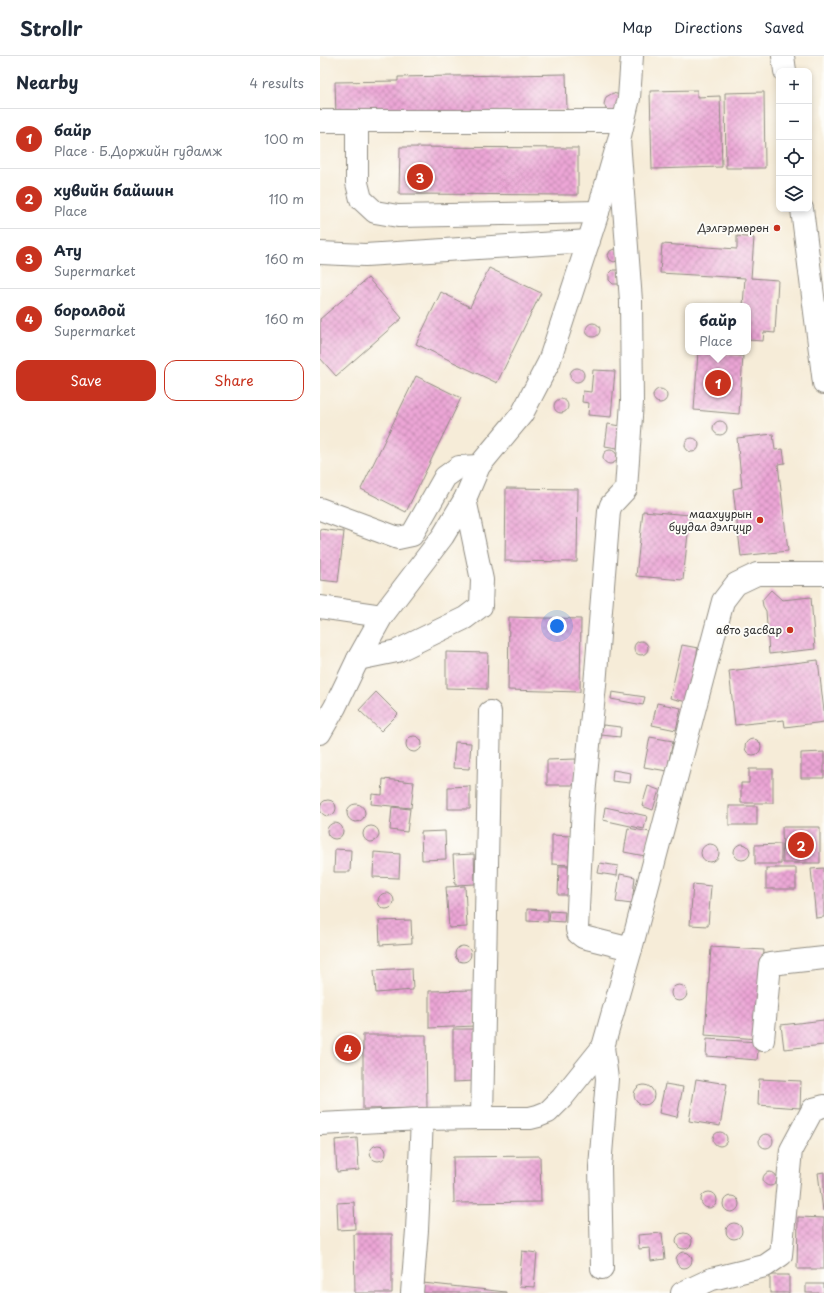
<!DOCTYPE html>
<meta charset="utf-8">
<style>
body{margin:0;font-family:"Playpen Sans",sans-serif;background:#f6f6f7;color:#1f2937}
.controls{position:absolute;right:12px;top:12px;display:grid;overflow:hidden;border-radius:8px;box-shadow:0 2px 6px #0003}
.controls button{width:36px;height:36px;display:grid;place-items:center;padding:0;border:0;border-bottom:1px solid #e0e1e3;background:#fff;color:#1f2937;font:20px sans-serif}
.you{position:absolute;left:237px;top:570px;width:14px;height:14px;margin:-10px;border:3px solid #fff;border-radius:50%;background:#1a73e8;box-shadow:0 0 0 6px #1a73e833}
.badge{display:grid;place-items:center;width:26px;height:26px;border-radius:50%;background:#c8321e;color:#fff;font-size:13px;font-weight:700}
.pin{position:absolute;translate:-50% -50%;border:2px solid #fff;box-shadow:0 1px 4px #0006}
.popup{position:absolute;left:365px;top:247px;width:66px;height:52px;box-sizing:border-box;display:grid;place-content:center;border-radius:8px;background:#fff;filter:drop-shadow(0 1px 3px #0005);font-size:13px;white-space:nowrap;color:#747a83}
.popup b{font-size:15px;color:#1f2937}
.popup::after{content:'';position:absolute;left:50%;top:100%;margin-left:-8px;border:8px solid transparent;border-top-color:#fff}
.list{margin:0;padding:0;list-style:none}
h2{display:flex;justify-content:space-between;align-items:center;height:52px;margin:0;padding:0 16px;font-size:17px}
h2 small{font-size:13px;font-weight:400;color:#747a83}
.list li{display:grid;grid-template-columns:26px 1fr auto;gap:12px;align-items:center;box-sizing:border-box;height:60px;padding:0 16px;border-top:1px solid #e0e1e3}
.list b{display:block;font-size:15px;white-space:nowrap}
.list p{margin:0;font-size:13px;white-space:nowrap;color:#747a83}
.list em{font-size:13px;font-style:normal;color:#747a83}
.actions{display:flex;gap:8px;padding:12px 16px}
.actions a{flex:1;padding:9px 0;border:1px solid #c8321e;border-radius:12px;text-align:center;font-size:14px;color:#c8321e}
.actions .main{background:#c8321e;color:#fff}
.icon{flex:none;width:22px;height:22px;fill:none;stroke:currentColor;stroke-width:2;stroke-linecap:round;stroke-linejoin:round}
.map{position:relative;flex:none;width:504px;height:1237px;overflow:hidden}
header{display:flex;align-items:center;gap:24px;box-sizing:border-box;height:56px;padding:0 20px;background:#fff;border-bottom:1px solid #e0e1e3}
header strong{font-size:19px}
nav{display:flex;gap:22px;margin-inline-start:auto;font-size:14px}
main{display:flex}
aside{flex:1;background:#fff}
.map>svg:first-child{display:block}
</style>
<header>
<strong>Strollr</strong>
<nav><a>Map</a><a>Directions</a><a>Saved</a></nav>
</header>
<main>
<aside>
<h2>Nearby<small>4 results</small></h2>
<ul class="list">
<li><span class="badge">1</span><div><b>байр</b><p>Place · Б.Доржийн гудамж</p></div><em>100 m</em></li>
<li><span class="badge">2</span><div><b>хувийн байшин</b><p>Place</p></div><em>110 m</em></li>
<li><span class="badge">3</span><div><b>Ату</b><p>Supermarket</p></div><em>160 m</em></li>
<li><span class="badge">4</span><div><b>боролдой</b><p>Supermarket</p></div><em>160 m</em></li>
</ul>
<div class="actions"><a class="main">Save</a><a>Share</a></div>
</aside>
<div class="map">
<svg width="504" height="1237" viewBox="0 0 504 1237">
<defs>
<pattern id="building-cross-hatch" width="8" height="8" patternUnits="userSpaceOnUse"><rect width="8" height="8" fill="#eca6d6"/><path d="M0 0l8 8M0 8l8-8" fill="none" stroke="#bf87ae"/></pattern>
</defs>
<rect width="100%" height="100%" fill="#fdfcf7"/>
<filter id="ink" filterUnits="userSpaceOnUse"><feTurbulence type="fractalNoise" baseFrequency=".025" numOctaves="2"/><feDisplacementMap in="SourceGraphic" scale="8" xChannelSelector="R" yChannelSelector="G"/><feConvolveMatrix kernelMatrix="1 2 1 2 8 2 1 2 1" color-interpolation-filters="sRGB"/></filter>
<filter id="wash" filterUnits="userSpaceOnUse"><feTurbulence type="fractalNoise" baseFrequency=".012" numOctaves="4" result="noise"/><feDisplacementMap in="SourceGraphic" scale="16" xChannelSelector="R" yChannelSelector="G"/><feGaussianBlur stdDeviation="0.9" result="paint"/><feColorMatrix in="noise" values="0 0 0 0 0 0 0 0 0 0 0 0 0 0 0 0 0 1.4 0 .05"/><feComposite in="paint" operator="in"/></filter>
<g filter="url(#wash)">
<rect width="100%" height="100%" fill="#f6ecd8"/>
<g id="blocks">
<g fill="url(#building-cross-hatch)">
<polygon points="246,18 247,54 16,61 15,26 78,25 78,21"/>
<polygon points="377,34 377,41 400,40 402,111 332,113 330,35"/>
<polygon points="444,36 445,112 406,112 405,37"/>
<polygon points="293,37 300,39 294,57 287,55 284,48 286,41"/>
<polygon points="80,91 258,92 258,139 79,138"/>
<polygon points="417,180 434,182 431,222 458,224 455,277 444,276 443,285 428,284 428,250 423,250 425,222 340,217 342,188 417,193"/>
<polygon points="294,193 299,195 299,204 294,206 290,204 288,199 290,195"/>
<polygon points="169,212 221,237 177,327 96,288 121,236 150,251"/>
<polygon points="293,214 299,214 299,228 293,228 289,224 289,218"/>
<polygon points="48,222 82,262 16,320 0,302 0,263"/>
<circle cx="273" cy="274" r="7"/>
<polygon points="378,296 423,300 419,358 374,354"/>
<circle cx="257" cy="319" r="7"/>
<polygon points="273,314 295,315 291,361 268,359 269,347 262,346 263,335 271,336"/>
<polygon points="96,320 141,342 86,456 41,433"/>
<circle cx="340" cy="340" r="7"/>
<circle cx="241" cy="350" r="7"/>
<circle cx="400" cy="372" r="7"/>
<polygon points="288,368 306,371 303,393 285,390"/>
<polygon points="453,378 455,394 463,393 465,407 458,408 468,495 421,500 413,433 422,431 417,382"/>
<circle cx="372" cy="389" r="7"/>
<circle cx="290" cy="401" r="7"/>
<polygon points="186,432 258,433 257,506 185,505"/>
<polygon points="323,455 370,459 363,524 316,520"/>
<polygon points="0,473 24,476 18,526 0,524"/>
<polygon points="451,534 462,544 491,541 495,593 449,598 446,555 443,550 442,544"/>
<polygon points="189,561 261,563 260,636 188,634"/>
<circle cx="321" cy="592" r="7"/>
<polygon points="362,589 378,592 367,646 350,642"/>
<polygon points="126,596 168,597 167,633 126,632"/>
<polygon points="498,604 504,655 504,666 465,671 464,664 415,669 409,615"/>
<polygon points="56,636 78,658 61,675 39,654"/>
<polygon points="292,636 325,641 323,649 291,643"/>
<polygon points="337,647 361,652 356,674 332,669"/>
<polygon points="283,669 301,671 300,681 281,679"/>
<circle cx="94" cy="688" r="8"/>
<polygon points="330,681 353,685 347,715 324,711"/>
<circle cx="433" cy="691" r="8"/>
<polygon points="135,686 151,687 149,713 133,712"/>
<polygon points="504,696 504,722 481,722 481,697"/>
<polygon points="256,703 256,729 227,729 227,704"/>
<polygon points="429,713 453,713 453,747 421,747 421,727 429,727"/>
<polygon points="293,714 311,717 310,727 292,725"/>
<polygon points="63,723 94,726 91,752 51,748 52,738 62,739"/>
<polygon points="150,730 150,753 128,753 128,731"/>
<polygon points="328,730 339,734 333,754 322,750"/>
<circle cx="8" cy="752" r="8"/>
<circle cx="36" cy="757" r="9"/>
<rect x="409" y="750" width="28" height="19"/>
<polygon points="72,751 90,753 87,776 70,774"/>
<polygon points="285,751 327,760 324,773 283,764"/>
<circle cx="15" cy="775" r="8"/>
<circle cx="51" cy="778" r="8"/>
<polygon points="462,771 500,771 500,807 463,807"/>
<polygon points="308,772 330,776 325,800 304,796"/>
<polygon points="125,775 126,803 102,804 101,776"/>
<polygon points="232,779 251,780 250,809 232,808"/>
<circle cx="390" cy="797" r="9"/>
<polygon points="461,788 461,808 435,808 435,789"/>
<circle cx="422" cy="796" r="8"/>
<polygon points="15,793 31,794 30,816 14,816"/>
<polygon points="54,796 80,798 79,822 53,821"/>
<polygon points="154,798 155,828 135,829 133,799"/>
<polygon points="280,807 298,810 297,820 278,817"/>
<polygon points="239,810 251,810 250,839 238,839"/>
<rect x="446" y="812" width="30" height="21"/>
<polygon points="504,812 504,861 496,862 491,813"/>
<polygon points="300,818 315,821 312,848 296,846"/>
<polygon points="373,828 391,830 388,870 370,869"/>
<polygon points="145,830 147,871 129,872 126,831"/>
<circle cx="66" cy="845" r="8"/>
<polygon points="207,853 228,854 228,866 207,865"/>
<polygon points="230,855 245,856 244,866 229,865"/>
<polygon points="91,864 92,887 60,889 59,865"/>
<circle cx="143" cy="898" r="8"/>
<polygon points="391,891 444,894 438,983 385,979"/>
<polygon points="92,912 93,934 56,937 54,914"/>
<circle cx="359" cy="937" r="8"/>
<polygon points="155,934 155,970 109,972 109,935"/>
<polygon points="504,964 504,989 464,993 461,969"/>
<polygon points="133,973 156,973 156,1025 133,1026"/>
<polygon points="43,979 106,979 107,1052 43,1053"/>
<polygon points="387,983 439,986 437,1004 386,1000"/>
<polygon points="376,1023 407,1028 400,1070 369,1065"/>
<polygon points="439,1023 481,1025 480,1052 438,1049"/>
<polygon points="345,1028 363,1031 357,1061 339,1057"/>
<circle cx="324" cy="1039" r="10"/>
<circle cx="400" cy="1083" r="7"/>
<circle cx="446" cy="1085" r="7"/>
<polygon points="37,1082 39,1114 17,1116 15,1084"/>
<circle cx="58" cy="1097" r="8"/>
<polygon points="220,1100 221,1146 134,1147 133,1101"/>
<circle cx="450" cy="1123" r="7"/>
<polygon points="504,1116 504,1155 503,1155 498,1117"/>
<circle cx="389" cy="1144" r="8"/>
<circle cx="411" cy="1148" r="8"/>
<polygon points="34,1146 35,1173 18,1174 17,1147"/>
<polygon points="478,1161 504,1162 504,1213 477,1213"/>
<circle cx="414" cy="1175" r="8"/>
<polygon points="342,1177 345,1203 331,1205 330,1192 319,1193 318,1179"/>
<circle cx="364" cy="1185" r="8"/>
<polygon points="34,1178 72,1178 72,1237 35,1237"/>
<polygon points="202,1195 217,1197 214,1231 199,1230"/>
<circle cx="364" cy="1204" r="8"/>
<rect x="450" y="1219" width="19" height="18"/>
<polygon points="103,1227 186,1236 186,1237 102,1237"/>
<rect x="486" y="1228" width="18" height="9"/>
</g>
</g>
</g>
<g filter="url(#ink)">
<use href="#blocks" fill-opacity="0" stroke="#908c82" stroke-width="1"/>
<g fill="none" stroke-linecap="round" stroke-linejoin="round">
<defs>
<g id="minor">
<polyline points="0,65 303,65"/>
<polyline points="37,65 37,127 41,143 55,156 78,160 278,156"/>
<polyline points="299,84 311,245 312,346 306,433 291,449 289,455 275,629 263,749 257,873 258,877 263,881 311,893"/>
<polyline points="0,197 45,199 269,185"/>
<polyline points="0,453 78,482 92,479 125,421 139,411 159,410"/>
<polyline points="0,551 62,560"/>
<polyline points="38,603 77,595 145,562 161,550 162,524 145,443"/>
<polyline points="0,677 15,651 38,603 62,560 123,480 145,443 159,410 202,358 229,306 278,156 299,84 309,42 312,0"/>
<polyline points="443,984 450,908 504,902"/>
<polyline points="162,1062 210,1062 218,1060 228,1056 242,1042 283,991 311,893 403,545 416,528 437,518 504,518"/>
<polyline points="0,1068 102,1063 162,1062 170,656"/>
<polyline points="282,1212 280,1111 287,1023 283,991"/>
<polyline points="92,1237 97,1174 102,1063"/>
<polyline points="362,1237 392,1223 445,1210 461,1199 471,1094 493,1053 504,1050"/>
</g>
<g id="major">
<polyline points="463,0 465,15"/>
<polyline points="482,153 504,327"/>
</g>
</defs>
<use href="#minor" stroke="#908c82" stroke-width="24"/>
<use href="#major" stroke="#908c82" stroke-width="24"/>
<use href="#minor" stroke="#fff" stroke-width="22"/>
<use href="#major" stroke="#fff" stroke-width="22"/>
</g>
</g>
<g fill="#c8321e" stroke="#fdfcf7" stroke-width="1.5">
<circle cx="457" cy="172" r="4"/>
<circle cx="440" cy="464" r="4"/>
<circle cx="470" cy="574" r="4"/>
</g>
<g text-anchor="middle" stroke-width="4" stroke-linejoin="round" paint-order="stroke">
<g font-size="11" fill="#2b2b2b" stroke="#fdfcf7" text-anchor="end">
<text x="449" y="176">Дэлгэрмөрөн</text>
<text x="432" y="462">маахуурын<tspan x="432" dy="13">буудал дэлгүүр</tspan></text>
<text x="462" y="578">авто засвар</text>
</g>
</g>
</svg>
<div class="controls">
<button>+</button>
<button>−</button>
<button><svg class="icon" aria-label="locate" viewBox="0 0 24 24"><circle cx="12" cy="12" r="6"/><path d="M12 2v4M12 18v4M2 12h4M18 12h4"/></svg></button>
<button><svg class="icon" aria-label="layers" viewBox="0 0 24 24"><path d="M12 4l9 5-9 5-9-5zM3 14l9 5 9-5"/></svg></button>
</div>
<div class="you"></div>
<div class="pin badge" style="left:398px;top:327px">1</div>
<div class="popup"><b>байр</b>Place</div>
<div class="pin badge" style="left:481px;top:789px">2</div>
<div class="pin badge" style="left:100px;top:121px">3</div>
<div class="pin badge" style="left:28px;top:992px">4</div>
</div>
</main>
